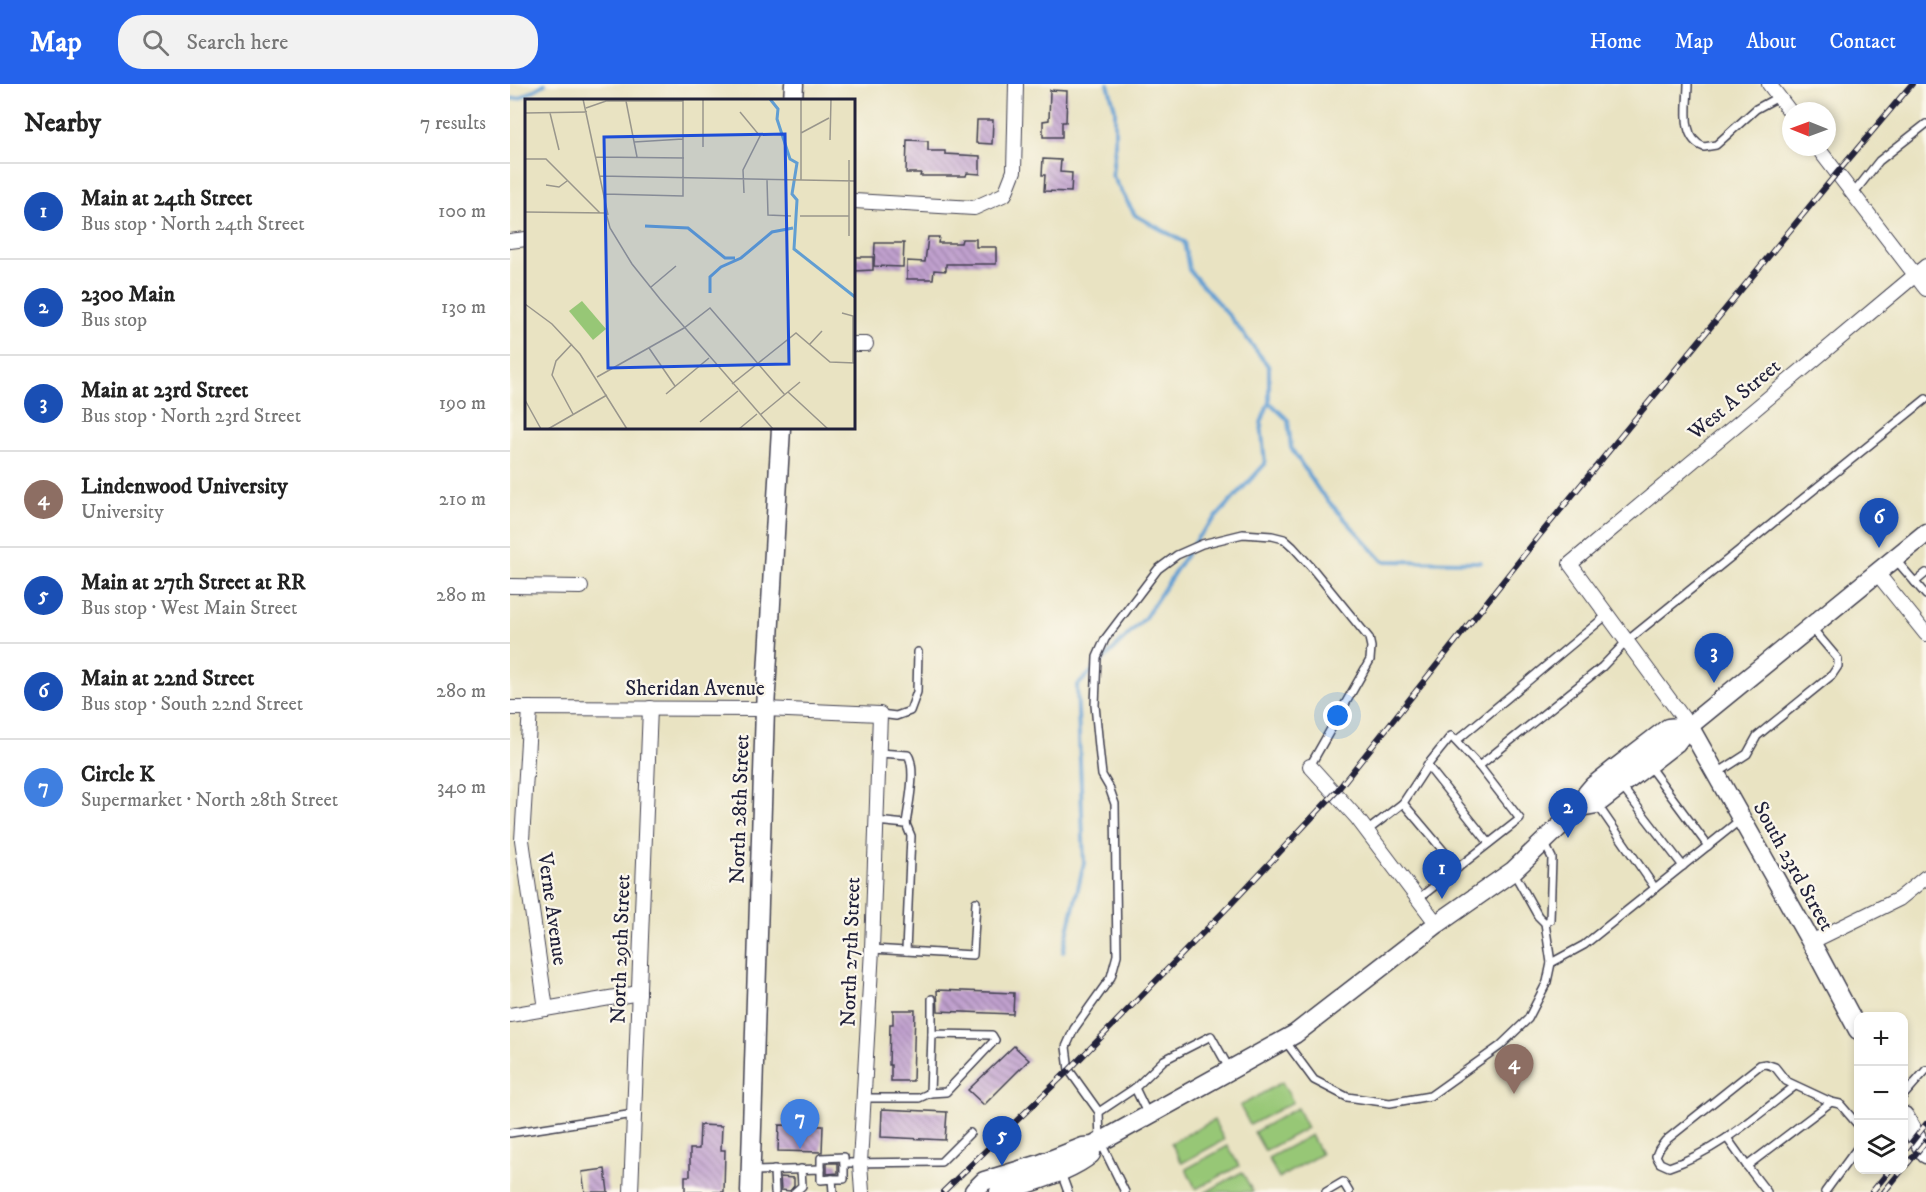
<!DOCTYPE html>
<meta charset="utf-8">
<style>
body{margin:0;font-family:"IM FELL DW Pica",serif;background:#f2f2f2;color:#222}
.controls{position:absolute;right:18px;bottom:18px;display:grid;overflow:hidden;border-radius:12px;box-shadow:0 3px 9px #0003}
.controls button{width:54px;height:54px;display:grid;place-items:center;padding:0;border:0;border-bottom:2px solid #e0e0e0;background:#fff;color:#222;font:30px sans-serif}
.compass{position:absolute;left:1272px;top:18px;width:54px;height:54px;border-radius:50%;background:#fff;box-shadow:0 3px 9px #0003;rotate:271deg}
.you{position:absolute;left:828px;top:632px;width:21px;height:21px;margin:-15px;border:4px solid #fff;border-radius:50%;background:#1a73e8;box-shadow:0 0 0 9px #1a73e833}
.badge{display:grid;place-items:center;width:39px;height:39px;border-radius:50%;background:#2563eb;color:#fff;font-size:20px;font-weight:700}
.pin{position:absolute;translate:-50% -50px;filter:drop-shadow(0 2px 3px #0008)}
.pin::after{content:'';position:absolute;top:32px;width:21px;height:18px;background:inherit;clip-path:polygon(0 0,100% 0,50% 100%)}
.list{margin:0;padding:0;list-style:none}
h2{display:flex;justify-content:space-between;align-items:center;height:78px;margin:0;padding:0 24px;font-size:26px}
h2 small{font-size:20px;font-weight:400;color:#767676}
.list li{display:grid;grid-template-columns:39px 1fr auto;gap:18px;align-items:center;box-sizing:border-box;height:96px;padding:0 24px;border-top:2px solid #e0e0e0}
.list b{display:block;font-size:22px;white-space:nowrap}
.list p{margin:0;font-size:20px;white-space:nowrap;color:#767676}
.list em{font-size:20px;font-style:normal;color:#767676}
.icon{flex:none;width:33px;height:33px;fill:none;stroke:currentColor;stroke-width:2;stroke-linecap:round;stroke-linejoin:round}
.map{position:relative;flex:none;width:1416px;height:1108px;overflow:hidden}
header{display:flex;align-items:center;gap:36px;box-sizing:border-box;height:84px;padding:0 30px;background:#2563eb;color:#fff}
header strong{font-size:28px}
nav{display:flex;gap:33px;margin-inline-start:auto;font-size:21px}
.search{width:420px;height:54px;background:#f2f2f2;display:flex;align-items:center;gap:15px;box-sizing:border-box;padding:0 21px;border-radius:24px;color:#767676;font-size:22px}
main{display:flex}
aside{flex:1;background:#fff}
.map>svg:first-child{display:block}
</style>
<header>
<strong>Map</strong>
<div class="search"><svg class="icon" aria-label="search" viewBox="0 0 24 24"><circle cx="10" cy="10" r="6"/><path d="M15 15l6 6"/></svg>Search here</div>
<nav><a>Home</a><a>Map</a><a>About</a><a>Contact</a></nav>
</header>
<main>
<aside>
<h2>Nearby<small>7 results</small></h2>
<ul class="list">
<li><span class="badge" style="background:#1a4fb4">1</span><div><b>Main at 24th Street</b><p>Bus stop · North 24th Street</p></div><em>100 m</em></li>
<li><span class="badge" style="background:#1a4fb4">2</span><div><b>2300 Main</b><p>Bus stop</p></div><em>130 m</em></li>
<li><span class="badge" style="background:#1a4fb4">3</span><div><b>Main at 23rd Street</b><p>Bus stop · North 23rd Street</p></div><em>190 m</em></li>
<li><span class="badge" style="background:#8d6e63">4</span><div><b>Lindenwood University</b><p>University</p></div><em>210 m</em></li>
<li><span class="badge" style="background:#1a4fb4">5</span><div><b>Main at 27th Street at RR</b><p>Bus stop · West Main Street</p></div><em>280 m</em></li>
<li><span class="badge" style="background:#1a4fb4">6</span><div><b>Main at 22nd Street</b><p>Bus stop · South 22nd Street</p></div><em>280 m</em></li>
<li><span class="badge" style="background:#3f7fe0">7</span><div><b>Circle K</b><p>Supermarket · North 28th Street</p></div><em>340 m</em></li>
</ul>
</aside>
<div class="map">
<svg width="1416" height="1108" viewBox="0 0 1416 1108">
<defs>
<pattern id="building-back-hatch" width="6" height="6" patternUnits="userSpaceOnUse" patternTransform="scale(1.5)"><rect width="6" height="6" fill="#c0a0ce"/><path d="M-1 5l2 2M0 0l6 6M5-1l2 2" fill="none" stroke="#9c82a8"/></pattern>
</defs>
<rect width="100%" height="100%" fill="#fbf7ec"/>
<filter id="ink" filterUnits="userSpaceOnUse"><feTurbulence type="fractalNoise" baseFrequency=".0167" numOctaves="2"/><feDisplacementMap in="SourceGraphic" scale="12" xChannelSelector="R" yChannelSelector="G"/><feConvolveMatrix kernelMatrix="1 2 1 2 8 2 1 2 1" color-interpolation-filters="sRGB"/></filter>
<filter id="wash" filterUnits="userSpaceOnUse"><feTurbulence type="fractalNoise" baseFrequency=".008" numOctaves="4" result="noise"/><feDisplacementMap in="SourceGraphic" scale="24" xChannelSelector="R" yChannelSelector="G"/><feGaussianBlur stdDeviation="1.35" result="paint"/><feColorMatrix in="noise" values="0 0 0 0 0 0 0 0 0 0 0 0 0 0 0 0 0 1.4 0 .05"/><feComposite in="paint" operator="in"/></filter>
<g filter="url(#wash)">
<rect width="100%" height="100%" fill="#e9e3c2"/>
<g fill="#97c776" stroke="#5c7458" stroke-width="1.5">
<polygon points="772,998 783,1018 740,1041 730,1022"/>
<polygon points="787,1024 797,1044 755,1067 744,1048"/>
<polygon points="704,1036 714,1056 672,1079 661,1059"/>
<polygon points="801,1051 811,1070 769,1094 758,1074"/>
<polygon points="718,1062 729,1082 686,1105 676,1085"/>
<polygon points="732,1088 743,1108 696,1108"/>
</g>
<g fill="none" stroke-linecap="round" stroke-linejoin="round">
<g stroke="#619ed2" stroke-width="4">
<polyline points="598,0 605,25 605,62 602,91 625,131 674,158 679,186 721,234 759,283 759,318 778,336 781,364 810,408 873,477 970,478"/>
<polyline points="0,15 10,14 35,0"/>
<polyline points="682,462 687,454 755,380 751,339 759,318"/>
<polyline points="553,868 574,779 567,602 634,535 678,468"/>
</g>
</g>
<g id="blocks">
<g fill="url(#building-back-hatch)">
<polygon points="540,6 557,7 556,38 552,38 552,53 533,53 533,37 539,36"/>
<polygon points="467,36 483,36 482,60 466,59"/>
<polygon points="397,56 418,57 418,67 435,67 435,70 470,72 470,90 457,89 456,92 410,92 411,89 396,89"/>
<polygon points="533,75 551,76 550,88 562,89 561,108 534,107 535,91 532,91"/>
<polygon points="418,153 429,153 428,159 451,159 452,155 466,155 466,163 486,163 486,180 436,180 436,187 424,186 423,195 397,195 397,177 415,178"/>
<polygon points="365,159 394,159 393,183 364,182"/>
<polygon points="344,173 363,173 363,186 344,187"/>
<polygon points="427,906 504,909 503,930 428,927"/>
<polygon points="383,926 405,926 403,997 381,997 381,981 379,981 380,940 383,940"/>
<polygon points="504,962 519,976 474,1021 458,1006"/>
<polygon points="372,1025 437,1028 435,1056 371,1053"/>
<polygon points="190,1041 212,1042 211,1066 215,1066 214,1108 175,1108 175,1092 180,1092 180,1065 189,1065"/>
<polygon points="269,1041 313,1042 312,1068 268,1067"/>
<polygon points="317,1079 328,1079 328,1089 317,1090"/>
<polygon points="95,1085 98,1108 75,1108 72,1088"/>
<polygon points="270,1093 284,1094 284,1102 280,1107 271,1106"/>
</g>
</g>
</g>
<g filter="url(#ink)">
<use href="#blocks" fill-opacity="0" stroke="#403f4f" stroke-width="1.5"/>
<g fill="none" stroke-linecap="round" stroke-linejoin="round">
<defs>
<g id="lane">
<path d="M1178,0C1178,21 1170,54 1194,63L1206,61L1246,25L1268,13"/>
<polyline points="1343,110 1369,77 1416,40"/>
<polyline points="1385,475 1416,511"/>
<polyline points="1405,498 1416,489"/>
<polyline points="370,630 386,632 400,627 407,608 408,568"/>
<polyline points="946,657 1097,531"/>
<path d="M369,669L398,671C407,685 398,723 396,740"/>
<polyline points="917,681 979,759"/>
<polyline points="1139,682 1198,762"/>
<polyline points="1206,690 1237,670 1247,652 1322,591 1328,582 1328,575 1301,543"/>
<polyline points="1112,703 1173,782"/>
<polyline points="893,719 948,784"/>
<polyline points="1087,720 1145,804"/>
<polyline points="366,737 396,740 401,752 396,867"/>
<polyline points="857,747 893,719 920,678 941,652 969,682 1092,583 1117,557 1416,315"/>
<polyline points="908,815 1010,735 969,682"/>
<polyline points="1035,839 1040,836 1042,774 1035,760"/>
<polyline points="362,865 463,871 466,818"/>
<polyline points="1041,879 1074,861 1230,736"/>
<polyline points="776,958 804,996 837,1013 880,1019 920,1012 990,962 1018,935 1037,898 1041,879 1035,839 1028,832 1004,789"/>
<path d="M1285,1002C1246,1032 1206,1068 1159,1083L1150,1079L1146,1072L1149,1065L1155,1057L1250,981L1256,980L1265,983L1276,997L1321,1018"/>
<polyline points="625,1004 638,1031"/>
<polyline points="420,1009 422,950"/>
<polyline points="1394,1011 1416,986"/>
<polyline points="355,1014 409,1014 420,1009 436,1008 485,956 482,951 422,950 422,915"/>
<polyline points="589,1028 559,986 556,963 564,945 601,893 607,871 605,720 599,703 592,691 590,673 585,621 587,573 595,555 648,485 667,471 692,460 733,450 762,452 774,455 783,463 802,484 859,554 861,563 860,576 800,682"/>
<polyline points="0,1049 124,1030"/>
<polyline points="1217,1054 1237,1082"/>
<polyline points="311,1085 311,1074 334,1073 334,1079"/>
<polyline points="264,1086 265,1108"/>
<polyline points="243,1087 311,1085 311,1096 322,1095 323,1108"/>
<polyline points="551,1089 558,1108"/>
<polyline points="322,1095 334,1095 334,1079 431,1078 460,1049"/>
<polyline points="285,1108 292,1102 291,1085"/>
<polyline points="615,1108 590,1057 589,1028 625,1004 654,976 701,952 720,986"/>
<polyline points="816,1108 833,1098 839,1108"/>
<polyline points="1257,1108 1237,1082 1321,1018 1330,1020 1348,1041"/>
<polyline points="1315,1108 1348,1063"/>
</g>
<g id="street">
<polyline points="1259,0 1281,29"/>
<polyline points="1307,63 1416,205"/>
<polyline points="344,117 464,124 495,110 504,87 506,0"/>
<polyline points="0,157 16,155"/>
<polyline points="344,260 356,260"/>
<polyline points="1367,489 1416,550"/>
<polyline points="0,502 71,503"/>
<polyline points="0,624 255,625 370,630 362,865 350,1079 352,1108"/>
<polyline points="20,624 12,756 36,925"/>
<polyline points="1179,642 1060,480 1416,182"/>
<polyline points="800,682 847,734 927,840"/>
<polyline points="1301,858 1389,815 1416,793"/>
<polyline points="0,931 129,909"/>
<polyline points="121,1108 140,624"/>
</g>
<g id="secondary">
<polyline points="283,16 284,0"/>
<polyline points="1179,642 1301,858 1348,946"/>
<polyline points="1070,723 1087,720 1166,659 1179,642 1416,449"/>
<polyline points="1394,1032 1416,1070"/>
<polyline points="464,1107 474,1097 530,1080 573,1063 583,1062 785,950 927,840 1003,787 1070,723 1077,709 1083,702 1107,683 1158,644 1179,642"/>
<polyline points="240,1108 255,625 271,344"/>
<path d="M489,1108C515,1101 562,1087 581,1070"/>
</g>
</defs>
<use href="#lane" stroke="#403f4f" stroke-width="10"/>
<use href="#street" stroke="#403f4f" stroke-width="16"/>
<use href="#secondary" stroke="#403f4f" stroke-width="21"/>
<use href="#lane" stroke="#fff" stroke-width="7"/>
<use href="#street" stroke="#fff" stroke-width="14"/>
<use href="#secondary" stroke="#fff" stroke-width="18"/>
<defs>
<g id="rail">
<polyline points="1394,1068 1416,1040"/>
<polyline points="1394,1084 1416,1057"/>
<polyline points="433,1108 559,986 721,820 826,708 1029,452 1327,89 1402,0"/>
<polyline points="1362,1108 1380,1086"/>
<polyline points="1374,1108 1392,1086"/>
</g>
</defs>
<use href="#rail" stroke="#22223b" stroke-width="6"/>
<use href="#rail" stroke="#fbf7ec" stroke-width="4" stroke-dasharray="11" stroke-linecap="butt"/>
</g>
</g>
<g text-anchor="middle" stroke-width="4.5" stroke-linejoin="round" paint-order="stroke">
<g font-size="21" fill="#22223b" stroke="#fbf7ec">
<text transform="translate(1224 315) rotate(-40)" y="7">West A Street</text>
<text x="185" y="611">Sheridan Avenue</text>
<text transform="translate(229 725) rotate(-88)" y="7">North 28th Street</text>
<text transform="translate(1284 782) rotate(61)" y="7">South 23rd Street</text>
<text transform="translate(43 825) rotate(82)" y="7">Verne Avenue</text>
<text transform="translate(110 865) rotate(-88)" y="7">North 29th Street</text>
<text transform="translate(340 868) rotate(-88)" y="7">North 27th Street</text>
</g>
</g>
<g transform="translate(15 15)">
<rect width="330" height="330" fill="#e9e3c2"/>
<path d="M57,202L81,230L68,241L44,212Z" fill="#97c776"/>
<path fill="none" stroke="#619ed2" stroke-width="3" d="M245,0L253,10L252,20L265,60L272,64L267,95L272,101L269,150L330,198M120,127L163,129L200,159H210M185,194V178L196,168L216,159L247,133L268,129"/>
<path fill="none" stroke="#99968c" stroke-width="1.5" d="M58,0L83,116M178,0V48M276,0V81M101,2L112,58M61,9L81,2H158M215,13L235,37L218,71L219,94M0,14L62,13M25,14L34,51M276,34L304,19M305,41L306,0M109,43L158,40M71,58L159,59M0,60H21L75,114M324,61V137M75,77L330,82M242,81L243,116L266,117M21,86L34,88L42,82M79,95L158,97V0M0,113L81,114M81,114L85,129L107,165L135,200L248,330M275,117H324M126,188L151,167M0,205L27,225L55,255L102,330M317,214L328,217V264M47,245L31,262L27,276L48,315M284,246L297,232M124,249L150,287M72,278L159,229L185,209L260,296M207,285L271,234L305,263L330,264M263,293L303,330M141,295L184,259M0,301L16,330M235,316L275,283M175,323L213,292M23,330L82,296M214,330L232,315"/>
<path fill="#1d4ed8" fill-opacity="0.15" stroke="#1d4ed8" stroke-width="3" d="M260,35L264,265L83,269L79,38Z"/>
<rect width="330" height="330" fill="none" stroke="#22223b" stroke-width="3"/>
</g>
</svg>
<div class="controls">
<button>+</button>
<button>−</button>
<button><svg class="icon" aria-label="layers" viewBox="0 0 24 24"><path d="M12 4l9 5-9 5-9-5zM3 14l9 5 9-5"/></svg></button>
</div>
<svg class="compass" viewBox="-18 -18 36 36"><path d="M0-13l5 13h-10z" fill="#e53935"/><path d="M0 13l5-13h-10z" fill="#767676"/></svg>
<div class="you"></div>
<div class="pin badge" style="left:932px;top:815px;background:#1a4fb4">1</div>
<div class="pin badge" style="left:1058px;top:754px;background:#1a4fb4">2</div>
<div class="pin badge" style="left:1204px;top:599px;background:#1a4fb4">3</div>
<div class="pin badge" style="left:1004px;top:1010px;background:#8d6e63">4</div>
<div class="pin badge" style="left:492px;top:1082px;background:#1a4fb4">5</div>
<div class="pin badge" style="left:1369px;top:464px;background:#1a4fb4">6</div>
<div class="pin badge" style="left:290px;top:1065px;background:#3f7fe0">7</div>
</div>
</main>
